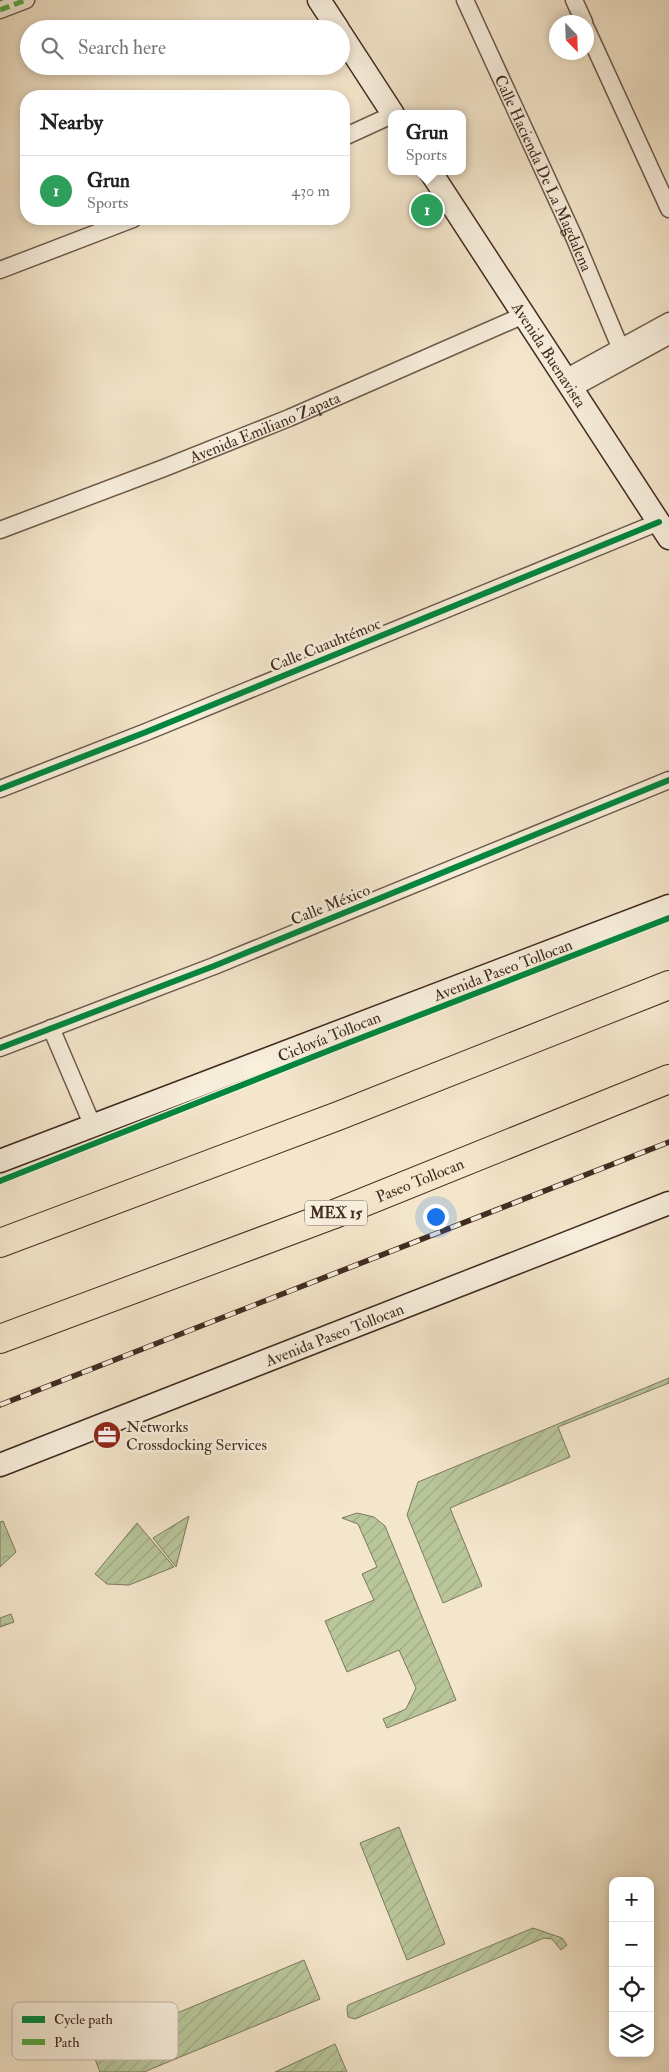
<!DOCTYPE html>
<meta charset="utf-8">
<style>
body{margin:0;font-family:"IM FELL Double Pica",serif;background:#f6f6f6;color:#222}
.controls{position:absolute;right:15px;bottom:15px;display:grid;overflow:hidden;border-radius:10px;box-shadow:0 2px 8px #0003}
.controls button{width:45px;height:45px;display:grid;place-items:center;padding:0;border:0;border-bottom:1px solid #e0e0e0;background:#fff;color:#222;font:25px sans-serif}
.compass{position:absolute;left:549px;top:15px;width:45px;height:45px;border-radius:50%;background:#fff;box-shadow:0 2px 8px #0003;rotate:157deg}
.you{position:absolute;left:435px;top:1216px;width:18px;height:18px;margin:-12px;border:4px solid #fff;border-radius:50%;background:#1a73e8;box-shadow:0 0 0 8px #1a73e833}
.badge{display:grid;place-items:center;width:32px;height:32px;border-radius:50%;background:#8f2418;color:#fff;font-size:16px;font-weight:700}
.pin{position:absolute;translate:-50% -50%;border:2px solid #fff;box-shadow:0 1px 5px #0006}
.popup{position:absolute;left:388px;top:110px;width:78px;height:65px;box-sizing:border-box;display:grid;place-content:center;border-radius:10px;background:#fff;filter:drop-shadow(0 1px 4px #0005);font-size:16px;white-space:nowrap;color:#767676}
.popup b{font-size:19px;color:#222}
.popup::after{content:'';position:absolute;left:50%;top:100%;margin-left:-10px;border:10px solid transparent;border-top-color:#fff}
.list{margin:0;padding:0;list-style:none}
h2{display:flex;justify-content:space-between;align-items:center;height:65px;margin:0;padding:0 20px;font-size:21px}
h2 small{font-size:16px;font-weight:400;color:#767676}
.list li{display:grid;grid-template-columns:32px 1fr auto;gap:15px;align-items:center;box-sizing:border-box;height:70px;padding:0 20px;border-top:1px solid #e0e0e0}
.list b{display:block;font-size:19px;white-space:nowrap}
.list p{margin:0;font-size:16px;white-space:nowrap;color:#767676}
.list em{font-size:16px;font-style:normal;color:#767676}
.icon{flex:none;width:28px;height:28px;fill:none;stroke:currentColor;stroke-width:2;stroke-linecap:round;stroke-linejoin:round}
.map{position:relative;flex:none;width:669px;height:2072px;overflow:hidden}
.search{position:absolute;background:#fff;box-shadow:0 2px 8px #0003;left:20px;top:20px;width:330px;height:55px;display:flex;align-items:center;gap:12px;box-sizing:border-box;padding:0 18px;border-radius:28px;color:#767676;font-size:19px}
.panel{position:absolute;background:#fff;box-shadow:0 2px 8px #0003;left:20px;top:90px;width:330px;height:135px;border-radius:20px}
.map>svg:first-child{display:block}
</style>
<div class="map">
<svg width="669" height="2072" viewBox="0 0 669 2072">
<defs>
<pattern id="park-crowns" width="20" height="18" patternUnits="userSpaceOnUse" patternTransform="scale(1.25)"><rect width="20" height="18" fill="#b8c69a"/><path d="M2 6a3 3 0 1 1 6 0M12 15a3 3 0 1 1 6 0" fill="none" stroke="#9faa84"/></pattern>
<pattern id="garden-furrows" width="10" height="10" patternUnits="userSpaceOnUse" patternTransform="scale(1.25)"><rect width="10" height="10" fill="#b8c69a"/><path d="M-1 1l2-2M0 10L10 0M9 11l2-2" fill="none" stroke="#9faa84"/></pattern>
</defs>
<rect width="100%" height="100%" fill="#f4e6cb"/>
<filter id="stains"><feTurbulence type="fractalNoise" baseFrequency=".004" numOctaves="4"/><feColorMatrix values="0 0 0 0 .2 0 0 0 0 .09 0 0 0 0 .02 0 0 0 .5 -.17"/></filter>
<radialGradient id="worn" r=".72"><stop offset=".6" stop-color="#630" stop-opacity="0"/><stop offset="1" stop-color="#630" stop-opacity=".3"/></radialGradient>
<g fill="url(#park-crowns)" stroke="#7c785e">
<polygon points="3,1521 16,1552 0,1567 0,1522"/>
<polygon points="11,1614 14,1622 0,1627 0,1618"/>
</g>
<g fill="url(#garden-furrows)" stroke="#7c785e">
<polygon points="669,1378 669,1383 558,1427 570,1457 450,1508 482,1586 443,1603 407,1515 418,1482"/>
<polygon points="357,1513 374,1517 385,1526 456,1700 387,1728 383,1719 406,1709 416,1688 399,1650 347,1672 325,1621 374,1600 362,1574 377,1567 358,1524 342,1518"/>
<polygon points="189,1516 176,1567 153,1538"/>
<polygon points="137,1523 174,1567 129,1585 107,1584 95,1574"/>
<polygon points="399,1827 445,1944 407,1960 360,1843"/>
<polygon points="533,1928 562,1938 567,1945 561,1950 552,1939 544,1938 355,2019 348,2017 347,2009 348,2005"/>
<polygon points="304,1960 320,1999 144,2072 100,2072 91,2049"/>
<polygon points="335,2044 347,2072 275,2072"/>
</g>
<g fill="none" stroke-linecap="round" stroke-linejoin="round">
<defs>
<g id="minor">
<path id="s1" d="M465,0L574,237L620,347"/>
<polyline points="574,0 584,22"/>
<polyline points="0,10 26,0"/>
<polyline points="586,28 669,209"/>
<polyline points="344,137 392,115"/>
<polyline points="0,270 133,219"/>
<polyline points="565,378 669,321"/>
<polyline points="572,389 669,336"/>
<path id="s2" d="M0,530L164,468L289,418L524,315"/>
<polyline points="0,789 146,732 659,522"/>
<polyline points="51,1028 92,1124"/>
<polyline points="0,1048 214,966 669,780"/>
</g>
<g id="secondary">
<polyline points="319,0 338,29"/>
<polyline points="341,34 393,114"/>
<path id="s3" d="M430,171L669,538"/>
<path id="s4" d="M0,1161L669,906"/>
<path id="s5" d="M0,1465L669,1203"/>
</g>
<g id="trunk">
<polyline points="0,1243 338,1116 669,985"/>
<path id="s6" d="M0,1339L332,1215L669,1079"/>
</g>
</defs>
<use href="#minor" stroke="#6e5a4c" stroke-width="19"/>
<use href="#secondary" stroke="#412b21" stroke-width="25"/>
<use href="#trunk" stroke="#412b21" stroke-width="30"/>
<use href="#minor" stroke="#f8efdd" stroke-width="16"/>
<use href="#secondary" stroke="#f8efdd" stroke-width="22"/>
<use href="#trunk" stroke="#f4e6cb" stroke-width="28"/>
<defs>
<polyline id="rail" points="0,1405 669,1142"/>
</defs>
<use href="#rail" stroke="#412b21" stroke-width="5.5"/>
<use href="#rail" stroke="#f8efdd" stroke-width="4" stroke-dasharray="11" stroke-linecap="butt"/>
<polyline stroke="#56ab43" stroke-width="5" stroke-dasharray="10 5" stroke-linecap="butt" points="0,10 26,0"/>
<defs>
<g id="cycleway">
<polyline points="0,789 146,732 659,522"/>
<polyline points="0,1048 214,966 669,780"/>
<polyline points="0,1181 348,1043 669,918"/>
</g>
</defs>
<use href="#cycleway" stroke="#f8efdd" stroke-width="9"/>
<use href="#cycleway" stroke="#00873e" stroke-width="6"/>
</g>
<defs>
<symbol id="office-disc" viewBox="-11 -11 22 22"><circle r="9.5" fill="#8f2418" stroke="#f8efdd"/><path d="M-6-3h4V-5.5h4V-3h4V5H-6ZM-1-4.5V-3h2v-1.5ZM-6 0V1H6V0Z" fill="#fff"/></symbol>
</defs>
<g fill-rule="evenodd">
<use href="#office-disc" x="91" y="1419" width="32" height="32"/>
</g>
<g text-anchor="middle" stroke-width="5" stroke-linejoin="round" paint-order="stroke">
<rect fill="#f8efdd" stroke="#786659" stroke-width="1" x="305" y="1200.5" width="62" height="25" rx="4"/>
<g font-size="15" font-weight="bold" fill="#412b21">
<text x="336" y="1218">MEX 15</text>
</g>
<g font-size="16" fill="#412b21" stroke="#f8efdd">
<text dy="6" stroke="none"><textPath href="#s1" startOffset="190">Calle Hacienda De La Magdalena</textPath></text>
<text dy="6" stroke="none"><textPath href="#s3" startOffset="219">Avenida Buenavista</textPath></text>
<text dy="6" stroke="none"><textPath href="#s2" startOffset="284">Avenida Emiliano Zapata</textPath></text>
<text transform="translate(325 644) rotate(-22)" y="6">Calle Cuauhtémoc</text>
<text transform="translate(330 904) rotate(-22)" y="6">Calle México</text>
<text dy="6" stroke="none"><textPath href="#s4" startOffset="538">Avenida Paseo Tollocan</textPath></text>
<text transform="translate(329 1036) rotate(-22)" y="6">Ciclovía Tollocan</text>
<text dy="6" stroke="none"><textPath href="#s6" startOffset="449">Paseo Tollocan</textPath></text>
<text dy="6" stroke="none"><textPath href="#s5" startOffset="359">Avenida Paseo Tollocan</textPath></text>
</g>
<g font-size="16" fill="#412b21" stroke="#f8efdd" text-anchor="start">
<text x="126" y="1432">Networks<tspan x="126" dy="18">Crossdocking Services</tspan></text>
</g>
</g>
<rect x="12" y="2002" width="166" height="58" rx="8" fill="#f8efdd" stroke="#c1b4a5" stroke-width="1"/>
<rect x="22" y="2016" width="23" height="7" fill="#00873e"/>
<rect x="22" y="2039" width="23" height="6" fill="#56ab43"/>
<g font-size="14" fill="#412b21">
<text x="54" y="2024">Cycle path</text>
<text x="54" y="2047">Path</text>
</g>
<rect width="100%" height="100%" filter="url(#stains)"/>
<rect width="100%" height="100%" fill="url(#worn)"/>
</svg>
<div class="controls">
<button>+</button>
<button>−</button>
<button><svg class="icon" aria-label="locate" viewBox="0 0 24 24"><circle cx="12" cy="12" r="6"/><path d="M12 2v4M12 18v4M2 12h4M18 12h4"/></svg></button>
<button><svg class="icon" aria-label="layers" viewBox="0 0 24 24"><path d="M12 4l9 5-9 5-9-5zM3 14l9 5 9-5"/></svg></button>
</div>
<svg class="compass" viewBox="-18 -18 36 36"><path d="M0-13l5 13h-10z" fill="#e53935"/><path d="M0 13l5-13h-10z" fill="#767676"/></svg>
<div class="you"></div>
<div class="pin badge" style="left:427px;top:210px;background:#2e9e5b">1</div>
<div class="popup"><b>Grun</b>Sports</div>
<div class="search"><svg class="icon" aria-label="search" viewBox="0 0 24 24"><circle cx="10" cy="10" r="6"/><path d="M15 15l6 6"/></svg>Search here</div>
<section class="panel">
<h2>Nearby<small></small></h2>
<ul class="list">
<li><span class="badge" style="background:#2e9e5b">1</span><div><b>Grun</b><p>Sports</p></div><em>430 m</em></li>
</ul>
</section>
</div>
